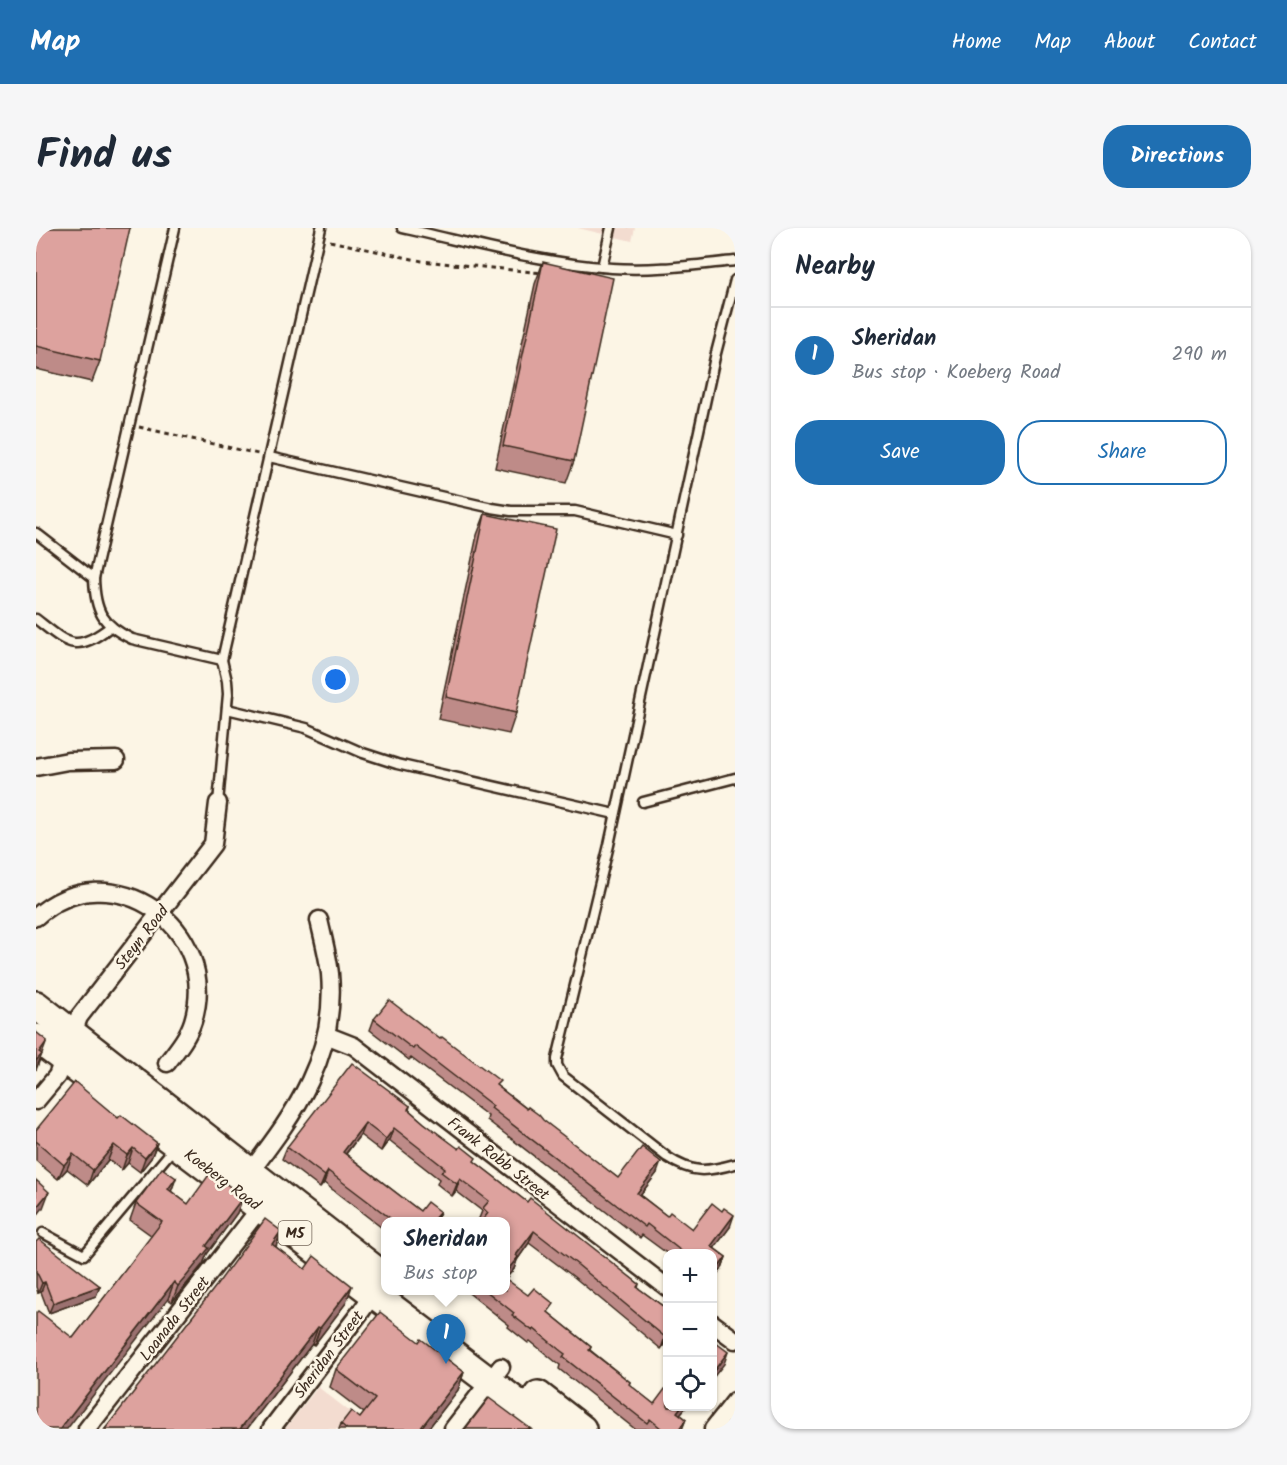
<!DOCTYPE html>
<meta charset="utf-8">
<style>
body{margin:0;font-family:Kalam,sans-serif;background:#f6f6f7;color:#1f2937}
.controls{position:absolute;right:18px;bottom:18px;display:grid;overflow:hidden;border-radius:12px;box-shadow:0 2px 4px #0004}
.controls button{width:54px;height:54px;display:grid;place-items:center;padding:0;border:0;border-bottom:2px solid #e0e1e3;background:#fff;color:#1f2937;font:30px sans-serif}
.you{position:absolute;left:300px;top:452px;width:21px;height:21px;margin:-15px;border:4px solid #fff;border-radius:50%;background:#1a73e8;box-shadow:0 0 0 9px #1a73e833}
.badge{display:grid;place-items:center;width:39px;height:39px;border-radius:50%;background:#1f6fb2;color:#fff;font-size:20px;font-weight:700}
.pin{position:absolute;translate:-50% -50px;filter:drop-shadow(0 2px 3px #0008)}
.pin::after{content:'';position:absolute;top:32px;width:21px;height:18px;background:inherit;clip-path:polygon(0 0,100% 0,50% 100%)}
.popup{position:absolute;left:345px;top:989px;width:129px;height:78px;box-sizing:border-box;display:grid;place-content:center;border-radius:12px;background:#fff;filter:drop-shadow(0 2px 4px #0005);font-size:20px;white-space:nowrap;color:#747a83}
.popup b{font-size:22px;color:#1f2937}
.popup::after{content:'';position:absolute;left:50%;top:100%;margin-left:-12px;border:12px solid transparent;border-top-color:#fff}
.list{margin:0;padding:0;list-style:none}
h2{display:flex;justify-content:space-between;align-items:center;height:78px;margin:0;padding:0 24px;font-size:26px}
h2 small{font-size:20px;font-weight:400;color:#747a83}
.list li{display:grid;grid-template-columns:39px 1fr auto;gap:18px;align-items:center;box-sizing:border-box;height:96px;padding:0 24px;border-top:2px solid #e0e1e3}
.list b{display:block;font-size:22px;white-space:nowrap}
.list p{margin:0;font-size:20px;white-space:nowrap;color:#747a83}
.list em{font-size:20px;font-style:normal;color:#747a83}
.actions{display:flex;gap:12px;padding:18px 24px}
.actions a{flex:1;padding:14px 0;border:2px solid #1f6fb2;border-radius:24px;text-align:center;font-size:21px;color:#1f6fb2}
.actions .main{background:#1f6fb2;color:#fff}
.icon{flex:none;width:33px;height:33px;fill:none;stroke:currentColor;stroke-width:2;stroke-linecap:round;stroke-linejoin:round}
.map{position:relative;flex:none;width:699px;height:1201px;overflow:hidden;border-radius:24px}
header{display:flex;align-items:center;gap:36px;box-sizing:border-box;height:84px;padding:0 30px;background:#1f6fb2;color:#fff}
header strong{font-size:28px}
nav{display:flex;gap:33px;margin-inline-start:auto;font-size:21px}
.intro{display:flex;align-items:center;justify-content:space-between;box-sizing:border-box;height:144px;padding:0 36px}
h1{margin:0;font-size:42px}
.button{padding:15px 27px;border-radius:24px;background:#1f6fb2;color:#fff;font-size:21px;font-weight:700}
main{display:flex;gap:36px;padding:0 36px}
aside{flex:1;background:#fff;border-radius:24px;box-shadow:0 2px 4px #0004}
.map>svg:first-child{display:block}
</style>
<header>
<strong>Map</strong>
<nav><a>Home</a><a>Map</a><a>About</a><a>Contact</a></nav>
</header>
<div class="intro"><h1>Find us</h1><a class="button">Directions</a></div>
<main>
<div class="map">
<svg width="699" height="1201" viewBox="0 0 699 1201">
<rect width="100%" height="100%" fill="#fcf5e5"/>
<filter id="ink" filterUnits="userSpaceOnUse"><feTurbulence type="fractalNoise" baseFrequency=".0167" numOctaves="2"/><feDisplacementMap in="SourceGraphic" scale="12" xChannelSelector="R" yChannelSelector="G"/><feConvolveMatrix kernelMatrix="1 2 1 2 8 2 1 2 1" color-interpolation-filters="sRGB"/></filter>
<g filter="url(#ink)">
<g fill="#f3dcd0">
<polygon points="542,0 599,0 596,13"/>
<polygon points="282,1159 336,1201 249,1201"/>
</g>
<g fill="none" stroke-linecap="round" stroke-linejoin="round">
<defs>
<g id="lane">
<path d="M139,0L58,350C59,383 66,397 96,411L186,432"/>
<path d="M366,0C435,15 505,35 576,40C617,43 659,37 699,33"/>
<polyline points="566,39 575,0"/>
<path d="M699,52L679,129L573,617L521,831V837L527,848L631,929C657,946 670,944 699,936"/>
<polyline points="233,229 456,280 475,283 539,283 641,307"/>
<polyline points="0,305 58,350"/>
<path d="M0,391C32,416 39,426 74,399"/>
<polyline points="191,481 270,500 327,525 361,536 579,586"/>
<polyline points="607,574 699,550"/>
<polyline points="182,575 192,466 191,453 186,432 285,0"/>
<polyline points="7,1005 48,1027 138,920"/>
</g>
<g id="street">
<polyline points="0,539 32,533 80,532"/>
<path d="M0,689C74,622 186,699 157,793C152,809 141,822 131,835"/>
<polyline points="290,807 318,818 632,1060"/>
<polyline points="0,873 21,848 43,789 177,616 182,575"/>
<path d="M214,944C260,884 301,827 294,746C292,728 287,710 283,692"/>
<polyline points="676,1095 699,1112"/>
<polyline points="51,1201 225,979"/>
<polyline points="235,1201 326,1082 343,1058"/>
<polyline points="417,1201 465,1139"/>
<polyline points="677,1201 699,1173"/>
</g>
<g id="primary">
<polyline points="0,777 342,1044"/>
<polyline points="0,810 516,1201"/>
<polyline points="502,1167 546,1201"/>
</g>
</defs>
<use href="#lane" stroke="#3b2a1e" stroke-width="13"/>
<use href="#street" stroke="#3b2a1e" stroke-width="21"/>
<use href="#primary" stroke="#3b2a1e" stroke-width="32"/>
<g stroke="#3b2a1e" stroke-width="3" stroke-dasharray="4.5 4.5" stroke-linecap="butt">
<polyline points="294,13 386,33 507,45"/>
<polyline points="103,199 222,226"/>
</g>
<use href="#lane" stroke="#fcf5e5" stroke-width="8"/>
<use href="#street" stroke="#fcf5e5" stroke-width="16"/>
<use href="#primary" stroke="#fcf5e5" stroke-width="27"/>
</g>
<g fill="#be8b88" stroke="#3b2a1e" stroke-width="1.5">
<polygon points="0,0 64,133 56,154 0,141"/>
<polygon points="507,34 538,233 530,255 459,240 499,56"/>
<polygon points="449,286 480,485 473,506 402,491 441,307"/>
<polygon points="338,791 461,858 582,950 621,945 604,967 631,988 656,1001 694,999 678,1020 690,1029 686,1040 676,1026 632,1026 606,1007 604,1010 451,892 452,888 375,830 373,832 334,802"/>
<polygon points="374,878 373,882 388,895 491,974 603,1056 602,1060 632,1082 632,1117 629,1115 625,1121 538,1049 493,1015 481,1032 478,1041 470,1050 470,993 442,993 446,983 420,963 416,968 401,956 403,951 353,912 345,923 324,907 310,926 384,983 404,984 400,993 350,993 350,1003 288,955 284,960 246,931 251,919"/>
<polygon points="82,890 121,915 115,930 104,944 92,935 86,942 72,932 52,957 31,941 22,951 0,933 0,902"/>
<polygon points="140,950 135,963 152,976 207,969 201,985 171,1026 167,1036 136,1074 132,1071 37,1110 116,1008 94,992 100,975"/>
<polygon points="245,1003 240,1019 310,1075 278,1117 276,1116 211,1201 69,1201"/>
<polygon points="0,1014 64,1058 60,1068 13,1085 5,1064 2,1065 0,1059"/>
<polygon points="429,1062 470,1062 514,1086 555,1119 554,1122 594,1154 593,1157 618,1176 632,1179 650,1179 644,1186 650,1191 646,1201 599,1201 523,1141 524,1137 521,1135 494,1113 492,1115 472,1099 473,1097"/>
<polygon points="383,1114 428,1144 422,1162 392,1201 303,1201 305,1196 324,1190 328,1185 294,1159 300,1141"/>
</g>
<g fill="#9b716f" stroke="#3b2a1e" stroke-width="1.5">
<polygon points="11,813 3,834 0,842 0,831 3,824"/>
<polygon points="329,895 324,907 302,936 307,924"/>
<polygon points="358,900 353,912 345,923 350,911"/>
<polygon points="121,915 115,930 104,944 109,930"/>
<polygon points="78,917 72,932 52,957 57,942"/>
<polygon points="97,920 92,935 86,942 91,927"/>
<polygon points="37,926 31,941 22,951 28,937"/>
<polygon points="625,934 621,945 597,976 601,965"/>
<polygon points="292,943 288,955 284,960 289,948"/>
<polygon points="140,950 134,967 132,961"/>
<polygon points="424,951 420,963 416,968 421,956"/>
<polygon points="13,964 7,980 0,989 0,980"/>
<polygon points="207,969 201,985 171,1026 167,1036 136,1074 142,1058 170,1018"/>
<polygon points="404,984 400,993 396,993"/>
<polygon points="698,987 694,999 674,1026 675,1018"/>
<polygon points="245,1003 239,1021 236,1016"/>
<polygon points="498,1003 493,1015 481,1032 478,1041 470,1050 470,1044 480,1027"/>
<polygon points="690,1029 686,1040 676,1052 677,1047"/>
<polygon points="9,1054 5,1064 2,1065 6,1055"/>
<polygon points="138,1054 132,1071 31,1201 24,1201"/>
<polygon points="64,1058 60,1068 13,1085 17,1075"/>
<polygon points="316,1058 310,1075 278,1117 284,1100"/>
<polygon points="282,1099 276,1116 211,1201 204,1201"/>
<polygon points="632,1106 629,1115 625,1121 629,1109"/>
<polygon points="692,1124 688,1136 676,1151 677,1144"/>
<polygon points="428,1144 422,1162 392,1201 384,1201"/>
<polygon points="645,1179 650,1179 636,1196 641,1184"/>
<polygon points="650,1191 646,1201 643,1201"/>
</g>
<g fill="#dda29e" stroke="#3b2a1e" stroke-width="1.5">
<polygon points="0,0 94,0 64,133 0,118"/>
<polygon points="507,34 577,50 538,233 467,218"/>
<polygon points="449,286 520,301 480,485 410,469"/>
<polygon points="353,772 404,811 406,809 464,853 460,857 491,881 492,879 503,887 507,892 582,950 606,919 625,934 601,965 631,988 634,984 656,1001 676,975 686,983 688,980 698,987 675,1018 690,1029 677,1047 676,1026 649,1026 611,996 609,999 455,880 457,878 379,818 377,821 338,791"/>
<polygon points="0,804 11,813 3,824 6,826 0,833"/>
<polygon points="316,835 374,878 372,881 388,895 423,921 425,918 440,930 438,933 491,974 494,970 603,1056 601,1059 632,1082 632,1106 629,1109 542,1037 498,1003 480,1027 482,1029 470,1044 470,993 446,993 452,985 447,980 453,973 424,951 421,956 405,944 409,940 358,900 350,911 329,895 307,924 384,983 391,974 404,984 396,993 358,993 292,943 289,948 251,919"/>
<polygon points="39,854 82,890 85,887 121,915 109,930 97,920 91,927 78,917 57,942 37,926 28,937 0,913 0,902"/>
<polygon points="126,940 140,950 132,961 152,976 175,944 207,969 170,1018 173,1020 149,1050 142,1058 138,1054 24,1201 0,1201 0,1085 2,1083 37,1110 126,994 100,975"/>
<polygon points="0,952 13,964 0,980"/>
<polygon points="229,991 245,1003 236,1016 269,1041 278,1028 316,1058 284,1100 282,1099 204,1201 69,1201 180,1058"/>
<polygon points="3,1011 64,1058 17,1075 9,1054 6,1055 2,1047 0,1045 0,1014"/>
<polygon points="470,1051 492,1067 498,1060 518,1076 512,1084 555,1119 553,1122 594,1154 593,1156 618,1176 632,1157 632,1179 645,1179 641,1184 650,1191 643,1201 626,1201 614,1191 611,1195 527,1129 529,1126 525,1123 498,1101 497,1103 476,1087 478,1085 449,1062 470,1062"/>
<polygon points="344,1084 383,1114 385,1111 428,1144 384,1201 311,1201 305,1196 315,1183 324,1190 339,1171 300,1141"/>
<polygon points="676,1112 692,1124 677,1144 676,1144"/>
<polygon points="453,1170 495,1201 429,1201"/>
</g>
</g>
<g text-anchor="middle" stroke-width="5" stroke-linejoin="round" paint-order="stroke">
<rect fill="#fcf5e5" stroke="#75675a" stroke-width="1.5" x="242.5" y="993" width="33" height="24" rx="4.5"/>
<g font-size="15" font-weight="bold" fill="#3b2a1e">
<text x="259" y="1010">M5</text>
</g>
<g font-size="16" fill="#3b2a1e" stroke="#fcf5e5">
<text transform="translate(105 709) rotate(-52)" y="6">Steyn Road</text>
<text transform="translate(463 930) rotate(38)" y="6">Frank Robb Street</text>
<text transform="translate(187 951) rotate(37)" y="6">Koeberg Road</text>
<text transform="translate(138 1090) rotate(-52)" y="6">Loanada Street</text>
<text transform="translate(292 1126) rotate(-53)" y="6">Sheridan Street</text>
</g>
</g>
</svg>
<div class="controls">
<button>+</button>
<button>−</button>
<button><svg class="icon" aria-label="locate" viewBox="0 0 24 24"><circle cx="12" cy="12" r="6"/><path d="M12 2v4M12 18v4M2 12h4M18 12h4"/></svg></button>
</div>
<div class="you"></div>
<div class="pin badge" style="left:410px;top:1136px">1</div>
<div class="popup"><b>Sheridan</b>Bus stop</div>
</div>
<aside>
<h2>Nearby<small></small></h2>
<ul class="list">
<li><span class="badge">1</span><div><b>Sheridan</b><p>Bus stop · Koeberg Road</p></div><em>290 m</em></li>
</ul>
<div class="actions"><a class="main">Save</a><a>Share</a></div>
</aside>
</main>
